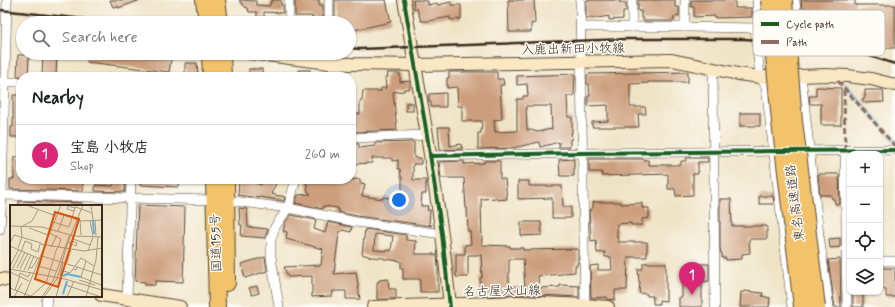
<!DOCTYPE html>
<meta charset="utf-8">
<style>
body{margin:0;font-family:Mynerve,"Klee One",sans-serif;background:#f2f2f2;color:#202124}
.controls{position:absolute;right:12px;bottom:12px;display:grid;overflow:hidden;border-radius:8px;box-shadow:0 1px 3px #0004}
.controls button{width:36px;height:36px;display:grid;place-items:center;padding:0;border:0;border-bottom:1px solid #e0e0e0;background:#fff;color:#202124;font:20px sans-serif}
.you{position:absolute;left:399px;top:200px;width:14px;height:14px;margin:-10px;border:3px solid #fff;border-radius:50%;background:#1a73e8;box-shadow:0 0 0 6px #1a73e833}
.badge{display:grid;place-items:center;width:26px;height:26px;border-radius:50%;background:#db2777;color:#fff;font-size:13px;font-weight:700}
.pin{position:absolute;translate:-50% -33px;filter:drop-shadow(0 1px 2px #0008)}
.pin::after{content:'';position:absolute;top:21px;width:14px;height:12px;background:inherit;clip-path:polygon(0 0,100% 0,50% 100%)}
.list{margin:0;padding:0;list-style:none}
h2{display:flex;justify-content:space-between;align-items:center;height:52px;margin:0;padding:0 16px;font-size:17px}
h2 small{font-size:13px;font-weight:400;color:#757577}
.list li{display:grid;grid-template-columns:26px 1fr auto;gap:12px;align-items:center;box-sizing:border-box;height:60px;padding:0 16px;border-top:1px solid #e0e0e0}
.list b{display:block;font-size:15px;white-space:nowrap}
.list p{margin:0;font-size:13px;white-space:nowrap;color:#757577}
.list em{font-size:13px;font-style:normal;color:#757577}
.icon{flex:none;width:22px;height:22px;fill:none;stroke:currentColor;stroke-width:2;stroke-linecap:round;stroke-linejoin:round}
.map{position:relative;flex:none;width:895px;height:307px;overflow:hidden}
.search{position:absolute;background:#fff;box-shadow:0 1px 3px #0004;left:16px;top:16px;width:340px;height:44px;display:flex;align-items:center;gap:10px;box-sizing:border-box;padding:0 14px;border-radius:22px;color:#757577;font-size:15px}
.panel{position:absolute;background:#fff;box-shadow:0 1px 3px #0004;left:16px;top:72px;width:340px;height:112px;border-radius:16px}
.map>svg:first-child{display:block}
</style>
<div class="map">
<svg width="895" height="307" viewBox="0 0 895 307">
<rect width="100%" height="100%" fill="#fdfcf7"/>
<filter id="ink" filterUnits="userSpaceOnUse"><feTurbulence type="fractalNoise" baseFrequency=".025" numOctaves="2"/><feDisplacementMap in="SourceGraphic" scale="8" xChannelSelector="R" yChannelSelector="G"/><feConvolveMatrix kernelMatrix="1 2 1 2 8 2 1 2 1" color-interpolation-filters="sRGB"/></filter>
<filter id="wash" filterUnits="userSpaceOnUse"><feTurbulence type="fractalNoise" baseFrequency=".012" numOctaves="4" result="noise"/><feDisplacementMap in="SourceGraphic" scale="16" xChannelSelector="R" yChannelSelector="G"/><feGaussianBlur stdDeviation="0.9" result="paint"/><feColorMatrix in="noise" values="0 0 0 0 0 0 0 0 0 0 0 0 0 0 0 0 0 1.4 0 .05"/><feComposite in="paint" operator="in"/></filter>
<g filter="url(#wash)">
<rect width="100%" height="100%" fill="#efe3c5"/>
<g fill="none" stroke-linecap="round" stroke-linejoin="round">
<polyline stroke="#5eafd9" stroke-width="2.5" points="845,84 895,141"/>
</g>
<g id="blocks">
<g fill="#cc9e7c" fill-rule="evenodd">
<polygon points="110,0 138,0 138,1 118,8 118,6 113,7"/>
<polygon points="239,0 256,1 256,5 269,6 270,5 270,2 272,2 272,0 281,0 281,5 283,5 283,13 264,12 264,17 257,17 257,12 249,12 248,8 245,7"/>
<polygon points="295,0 319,0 319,5 323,5 323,22 315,22 315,18 312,18 312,16 295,16"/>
<polygon points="335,0 386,0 391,22 349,31 349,23 335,23"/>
<polygon points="413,0 424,0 424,1 428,1 428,5 437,3 438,5 451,2 451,5 461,5 461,19 450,20 450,17 428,21 421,21 417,9 414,9"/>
<polygon points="508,0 534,0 535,23 531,24 531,32 509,32"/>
<polygon points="588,0 620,0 620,3 626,3 626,11 623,11 623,19 609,20 609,16 598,18 586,18 586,1"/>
<polygon points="638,0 675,0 675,7 679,7 679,16 674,17 674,21 643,21 643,18 641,18 641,11 638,11"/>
<polygon points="691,0 735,0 735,8 752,8 752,17 715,18 715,16 694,17 694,7 691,7"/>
<polygon points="801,0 855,0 855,5 895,5 895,48 877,48 877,45 871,45 871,42 855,42 855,45 835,40 808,37 805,28 811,29 811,9 802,8"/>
<polygon points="43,53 57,53 56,77 42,77"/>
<polygon points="88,53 172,53 169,72 87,62"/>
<polygon points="18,55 29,55 28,77 17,76"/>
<polygon points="185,63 197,63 198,77 185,77"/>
<rect x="249" y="69" width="13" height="8"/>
<rect x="299" y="70" width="11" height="7"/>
<path d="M449,72H497V79H503L504,85H500L502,119L494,120L495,132L517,131V99H523V96H528L527,84L517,85V76L575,74L574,96H567L568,117H572V133H571L572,139H570V147H559V142L540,147L539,142L513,148L478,149V133H481L482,121H462V106H458L457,87L447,88V78H449ZM526,106H551L552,129L537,132L531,130H527Z"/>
<polygon points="688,72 688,82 648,82 648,83 630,84 630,107 645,107 646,114 638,114 639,127 592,127 592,122 608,121 608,105 588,106 588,96 590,96 589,84 587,84 587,75 589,75 589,74"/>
<polygon points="387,73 400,73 400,82 410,81 410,89 404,89 404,91 393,92 397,130 353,132 352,118 355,118 354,114 360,114 360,101 362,101 363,91 381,91 381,88 386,88 385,77 388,77"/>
<polygon points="816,87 841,88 841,125 821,125 821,104 810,104 809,96 816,96"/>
<polygon points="865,90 883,90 884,102 865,103 862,99 865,97"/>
<polygon points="446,93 446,107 431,107 431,102 429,102 429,94"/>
<polygon points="13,95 21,95 21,137 11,137 11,127 13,127"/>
<rect x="406" y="103" width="7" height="8"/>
<rect x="740" y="113" width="20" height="13"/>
<polygon points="438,127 449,127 450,146 461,144 462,149 440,150"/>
<polygon points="414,142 414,158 421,158 421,164 413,164 413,180 426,180 426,194 422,194 421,206 428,206 427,210 430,210 429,225 432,225 431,226 357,216 338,212 338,208 323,206 323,209 295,203 298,195 311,194 308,192 306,179 328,179 328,180 336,181 360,179 360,183 365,184 362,196 383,199 383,197 398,199 398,195 402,195 402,177 401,177 400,169 398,169 398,160 392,161 392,158 372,158 372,163 351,164 351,144 359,144 359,148 375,146 375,143"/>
<polygon points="14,157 21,157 21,179 83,179 83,191 10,189 10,179 14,179"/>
<polygon points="686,158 708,158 708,162 698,162 698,174 693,174 693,195 676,196 675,189 668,189 668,174 602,176 602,172 589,172 589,159 644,159 644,160 648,160 649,165 681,165 681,161 686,161"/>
<polygon points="574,159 574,176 560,176 559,160"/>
<path d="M464,161V164L484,163V161H500V179H505L507,199L497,200V198L481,199L482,245L510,246V248H523V250L578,249V263H577V266H575V272L564,273L563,274L538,276L539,288L560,287V285L579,286V297L519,294L480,296V278H482L481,255H468V277H456V254H465V245L471,244L470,231L468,232L467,208H466L464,178H441L439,162ZM509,259H523L525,287H509Z"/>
<polygon points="818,174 839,174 840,204 835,204 834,199 832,199 831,195 820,195"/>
<polygon points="113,179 125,179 125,192 95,191 95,185 113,186"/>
<polygon points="140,179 179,179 179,187 140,185"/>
<polygon points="239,179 251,180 251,182 261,185 263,182 264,183 266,179 278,179 271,194 280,196 283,196 283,197 285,197 284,201 259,197 259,198 238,195"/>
<polygon points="518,181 529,181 529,186 562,186 563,207 571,207 571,218 552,218 552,198 518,199"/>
<polygon points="759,196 773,196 774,204 759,204"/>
<polygon points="720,199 731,199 732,226 767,226 767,239 749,239 750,253 742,254 742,259 726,260 726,258 722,258 722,253 721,253 720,248"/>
<polygon points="19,201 82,203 82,206 19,206"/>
<polygon points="593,202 621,202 621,204 642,203 642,208 649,208 649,218 642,219 642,225 631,225 631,223 617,224 617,238 618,238 618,242 647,242 647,257 628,257 627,290 615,290 615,300 607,299 607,297 591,298 590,266 598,265 598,270 612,270 611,257 605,257 605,252 597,253 596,240 591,241 589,210 591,210 591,208 593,208"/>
<polygon points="138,205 185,207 183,282 155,281 155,285 145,285 145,282 135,281"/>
<polygon points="239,208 247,209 248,227 268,229 265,238 241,236 242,225 240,225"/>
<polygon points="291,215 316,220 314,229 325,233 328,222 352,227 351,232 342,230 341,232 339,232 334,274 356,272 360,299 346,299 346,291 333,291 332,296 312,297 312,276 288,277 284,267 321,265 323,249 286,239 287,232 283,231 285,223"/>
<polygon points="521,222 541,222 542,235 521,236"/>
<path d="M365,229L406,235V240L416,241L415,254H434V255H437L438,268V292H420V279H403V268H401V261L384,259V258L371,257L362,254ZM375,234L393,236L391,251L388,250V251L374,250Z"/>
<polygon points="840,238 840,247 830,248 829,239"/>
<polygon points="265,257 267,271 245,278 241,264"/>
<polygon points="840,259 841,307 835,307 828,260"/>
<polygon points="643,263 666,263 666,301 659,300 659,304 653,304 653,296 647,296 647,294 639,293 640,282 639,282 638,269 643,269"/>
<polygon points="691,264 709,264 709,281 702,282 702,307 679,307 679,297 682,297 682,272 691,272"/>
<polygon points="880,268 895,268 895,297 886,297 886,289 880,289"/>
<polygon points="388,279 389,289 396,289 396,299 377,299 377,282 379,282 379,280"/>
<polygon points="257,286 259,293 252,295 249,288"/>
<polygon points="744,291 763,293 762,296 770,298 769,307 740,307 741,292 744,292"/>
<rect x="853" y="292" width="10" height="15"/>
</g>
</g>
</g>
<g filter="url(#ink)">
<use href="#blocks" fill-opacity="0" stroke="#564637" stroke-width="1"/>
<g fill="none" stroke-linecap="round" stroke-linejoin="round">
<defs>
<g id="street">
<polyline points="289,0 289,22 294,23"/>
<polyline points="580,0 585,305"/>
<polyline points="795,0 798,40"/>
<polyline points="329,23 329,0"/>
<polyline points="580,27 685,27 759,28 757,0"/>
<polyline points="632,27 632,0"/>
<polyline points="685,27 685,0"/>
<polyline points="755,28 760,77 766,86 792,307"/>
<polyline points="713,69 715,307"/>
<polyline points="801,76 819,235 829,307"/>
<polyline points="0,82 21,82"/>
<polyline points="351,138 427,135"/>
<polyline points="845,150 847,307"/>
<polyline points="430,156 582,153 895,150"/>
<polyline points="2,195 214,200"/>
<polyline points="226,200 288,208 356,222 442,234"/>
<polyline points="0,229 2,195 7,0"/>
<polyline points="880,261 895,261"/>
<polyline points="127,299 131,179"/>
<polyline points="46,307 47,296"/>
<polyline points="279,307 271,257 271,239 275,227 288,208 296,179"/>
</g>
<g id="secondary">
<polyline points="404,0 427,135 442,234 450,305"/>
<polyline points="249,53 329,63 352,64 416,65 672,60 738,74 760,77 801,76 825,75 848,76 871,79 895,85"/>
<polyline points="0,279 11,280"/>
<polyline points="101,295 180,307"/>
<polyline points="373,307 519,302 585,305 608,307"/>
</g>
<g id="highway">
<polyline points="204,0 207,23"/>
<polyline points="217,0 220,23"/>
<polyline points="210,53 211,77"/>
<polyline points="222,53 223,77"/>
<polyline points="214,179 217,307"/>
<polyline points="226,179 227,283"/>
</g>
</defs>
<use href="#street" stroke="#564637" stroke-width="10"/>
<use href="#secondary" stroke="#564637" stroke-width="14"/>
<use href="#highway" stroke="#564637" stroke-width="18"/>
<use href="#street" stroke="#fff" stroke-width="9"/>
<use href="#secondary" stroke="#fae7c3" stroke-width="12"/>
<use href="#highway" stroke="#f2c36a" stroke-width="16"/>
<g stroke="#3b2a1e" stroke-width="2.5">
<polyline points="0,10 122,23"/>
<polyline points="349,48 360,49 626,39 743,39 807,42 857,52 895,64"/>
</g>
<defs>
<g id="highway-bridge">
<polyline points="769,0 780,122 802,307"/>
<polyline points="784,0 794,121 817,307"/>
</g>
</defs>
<use href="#highway-bridge" stroke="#564637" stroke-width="18" stroke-linecap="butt"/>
<use href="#highway-bridge" stroke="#f2c36a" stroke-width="16"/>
<g stroke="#8d6e63" stroke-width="3" stroke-dasharray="6 3" stroke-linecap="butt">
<polyline points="838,81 895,146"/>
<polyline points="845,150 844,89 845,88"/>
</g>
<defs>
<g id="cycleway">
<polyline points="404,0 427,135 442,234 450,307"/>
<polyline points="430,156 582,153 895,150"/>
</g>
</defs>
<use href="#cycleway" stroke="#fdfcf7" stroke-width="6"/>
<use href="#cycleway" stroke="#1b5e20" stroke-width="4"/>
</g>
</g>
<g text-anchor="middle" stroke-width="3" stroke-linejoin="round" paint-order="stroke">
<g font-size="13" fill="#3b2a1e" stroke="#fdfcf7">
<text transform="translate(573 48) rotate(-1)" y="5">入鹿出新田小牧線</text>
<text transform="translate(794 203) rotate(-97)" y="5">東名高速道路</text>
<text transform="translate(215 243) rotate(-92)" y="5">国道155号</text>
<text transform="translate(502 290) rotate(-1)" y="5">名古屋犬山線</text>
</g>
</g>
<g transform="translate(10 205)">
<rect width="92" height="92" fill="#efe3c5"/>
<path fill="none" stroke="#5eafd9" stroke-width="2" d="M83,16L84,29M53,71L57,69L71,72M53,89L57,76"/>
<path fill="none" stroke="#a79982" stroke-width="1" d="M16,0L46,11M81,0L83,15M66,2L82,8M64,6L57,4L58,1L65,3M48,8L71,16L92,15M70,15L71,30M85,15L86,31M80,16L83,31M43,17L59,22L66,0M0,21L32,22L64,31L92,32M19,23L38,30M48,26L54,10M39,28L51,34L48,43M63,34L80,40M62,36L59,38L66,41L67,38L62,36L64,31M0,38L4,30L31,38M30,39L74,46L92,43M0,41L30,54M41,42L47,30M8,43L12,32L11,22L22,16L28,5M12,45L15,36L22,39L21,44L28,47L30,39M78,46L83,32M32,51L92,70M76,56L71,72L91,80L92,76M57,58L61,45M0,61L9,44M28,61L46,66M19,62L22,63L28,53M67,62L66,65L63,64L71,53L84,61M3,63L12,45M7,63L15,47M0,64L55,74L92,85M10,64L18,48M14,65L21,50M18,65L24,51M51,65L60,68L63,64M0,67L19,76M9,71L10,68L18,72L20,68M50,71L53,57M69,75L85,80M56,80L91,92M0,83L23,92M5,85L10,71M4,92L12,78M14,92L51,0M20,92L36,78L47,43M32,92L43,76L60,29M34,92L47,74L57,40L73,0M46,92L51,74M57,92L64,76M76,92L86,55L88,32"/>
<path fill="#d7540e" fill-opacity="0.15" stroke="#d7540e" stroke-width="2" d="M45,7L69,14L48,82L25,74Z"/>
<rect width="92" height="92" fill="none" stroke="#3b2a1e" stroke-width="2"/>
</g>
<rect x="753" y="10" width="132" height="46" rx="6" fill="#fdfcf7" stroke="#c3bdb6" stroke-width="1"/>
<rect x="761" y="22" width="18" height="4" fill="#1b5e20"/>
<rect x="761" y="40" width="18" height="4" fill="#8d6e63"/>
<g font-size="11" fill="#3b2a1e">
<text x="786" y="28">Cycle path</text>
<text x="786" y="46">Path</text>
</g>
</svg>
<div class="controls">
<button>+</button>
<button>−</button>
<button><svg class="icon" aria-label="locate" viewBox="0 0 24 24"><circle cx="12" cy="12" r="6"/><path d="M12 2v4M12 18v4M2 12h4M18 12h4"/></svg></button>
<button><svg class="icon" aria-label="layers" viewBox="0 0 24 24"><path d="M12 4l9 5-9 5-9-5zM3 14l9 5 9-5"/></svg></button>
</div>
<div class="you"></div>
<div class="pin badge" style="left:692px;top:295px">1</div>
<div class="search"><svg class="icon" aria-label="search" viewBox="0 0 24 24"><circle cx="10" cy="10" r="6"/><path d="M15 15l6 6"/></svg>Search here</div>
<section class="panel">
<h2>Nearby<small></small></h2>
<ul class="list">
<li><span class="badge">1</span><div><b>宝島 小牧店</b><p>Shop</p></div><em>260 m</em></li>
</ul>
</section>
</div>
